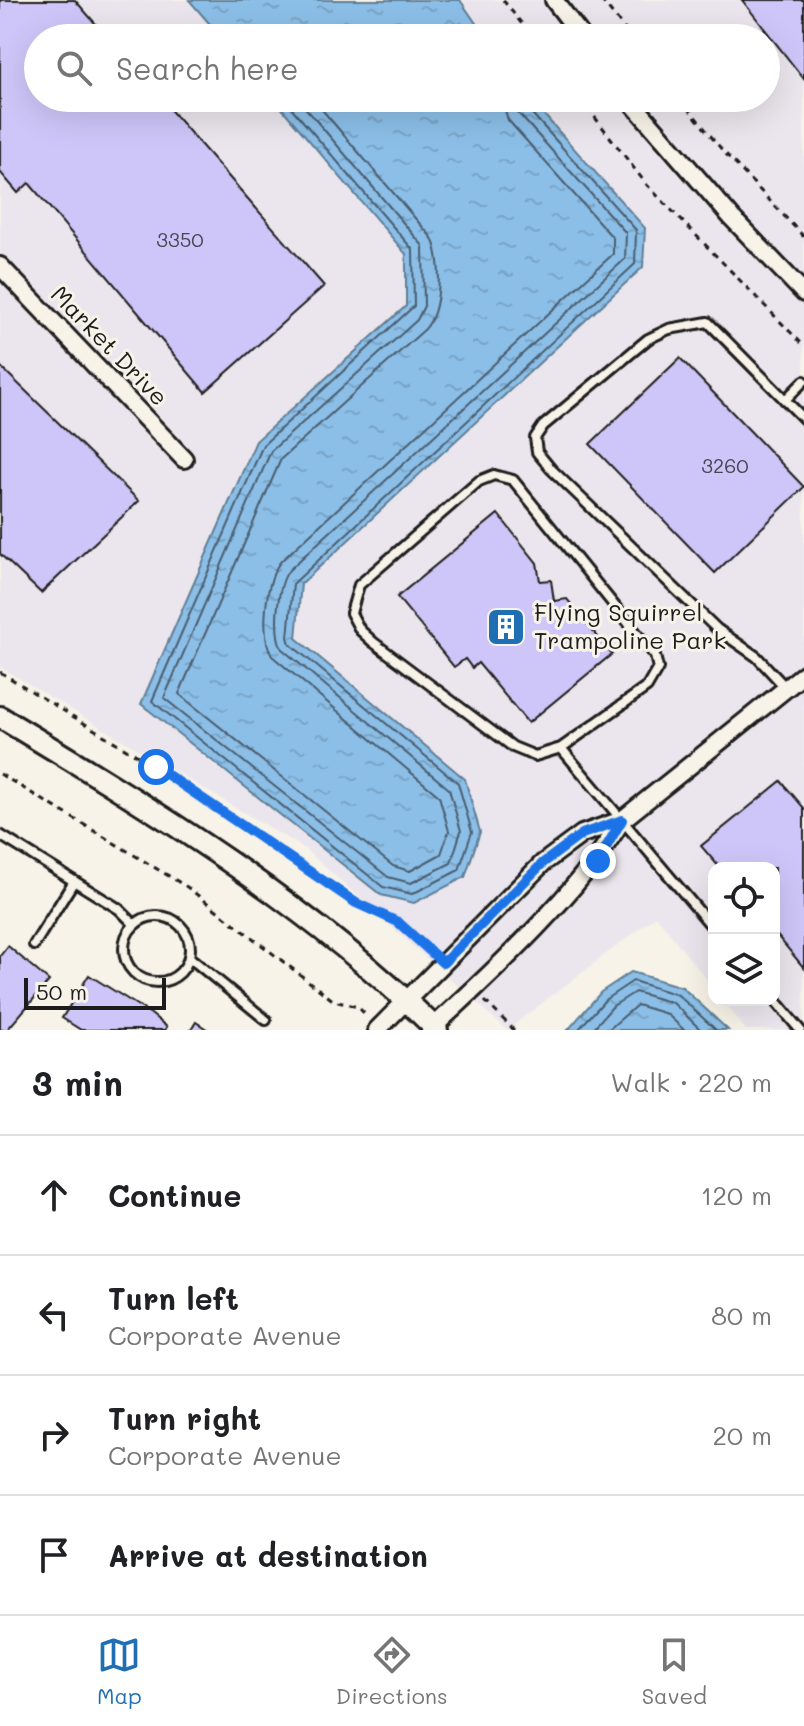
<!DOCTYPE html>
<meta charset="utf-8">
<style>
body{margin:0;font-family:Mali,sans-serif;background:#f2f2f2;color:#202124}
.controls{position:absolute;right:24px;bottom:24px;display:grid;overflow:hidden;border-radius:16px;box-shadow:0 8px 32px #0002}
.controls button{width:72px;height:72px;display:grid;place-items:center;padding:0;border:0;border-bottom:2px solid #e0e0e0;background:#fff;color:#202124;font:40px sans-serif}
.scale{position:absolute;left:24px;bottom:20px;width:142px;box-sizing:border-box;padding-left:8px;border:4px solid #1c1c1c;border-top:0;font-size:22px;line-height:28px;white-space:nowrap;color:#1c1c1c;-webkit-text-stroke:6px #f7f3e8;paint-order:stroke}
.stop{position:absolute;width:24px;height:24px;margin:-18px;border:6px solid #1a73e8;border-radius:50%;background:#fff}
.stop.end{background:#1a73e8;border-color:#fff;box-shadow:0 2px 8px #0008}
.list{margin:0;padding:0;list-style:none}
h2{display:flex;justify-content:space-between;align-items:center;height:104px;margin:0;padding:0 32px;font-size:34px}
h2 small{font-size:26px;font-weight:400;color:#757577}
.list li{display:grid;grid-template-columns:52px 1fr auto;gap:24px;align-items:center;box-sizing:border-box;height:120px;padding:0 32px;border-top:2px solid #e0e0e0}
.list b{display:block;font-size:30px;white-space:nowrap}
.list p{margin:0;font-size:26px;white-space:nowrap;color:#757577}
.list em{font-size:26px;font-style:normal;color:#757577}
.icon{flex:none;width:44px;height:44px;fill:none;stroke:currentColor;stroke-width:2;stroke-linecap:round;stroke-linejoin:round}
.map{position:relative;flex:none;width:804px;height:1030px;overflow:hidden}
.search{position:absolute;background:#fff;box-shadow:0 8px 32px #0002;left:24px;right:24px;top:24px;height:88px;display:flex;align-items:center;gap:20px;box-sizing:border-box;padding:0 28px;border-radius:44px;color:#757577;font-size:30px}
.sheet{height:584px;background:#fff}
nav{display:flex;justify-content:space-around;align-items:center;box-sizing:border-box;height:112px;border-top:2px solid #e0e0e0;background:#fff;font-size:22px;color:#757577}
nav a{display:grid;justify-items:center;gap:4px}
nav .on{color:#1f6fb2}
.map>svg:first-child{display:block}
</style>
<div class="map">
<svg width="804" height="1030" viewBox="0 0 804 1030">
<defs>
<pattern id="water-ripples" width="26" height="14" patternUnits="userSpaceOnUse" patternTransform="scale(2)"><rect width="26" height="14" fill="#8cbfe8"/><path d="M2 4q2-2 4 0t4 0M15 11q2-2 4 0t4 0" fill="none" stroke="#78a4c6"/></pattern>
</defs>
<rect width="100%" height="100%" fill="#f7f3e8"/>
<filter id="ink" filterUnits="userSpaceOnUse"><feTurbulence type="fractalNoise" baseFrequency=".0125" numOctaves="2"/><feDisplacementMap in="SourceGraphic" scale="16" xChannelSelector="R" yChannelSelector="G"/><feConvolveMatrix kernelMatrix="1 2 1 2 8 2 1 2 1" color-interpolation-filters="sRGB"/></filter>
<g filter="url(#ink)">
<path fill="#ebe6ed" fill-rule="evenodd" d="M0,0H804V1030H746L723,1000H774V868H714V989L656,916L507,1030L305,849L0,667ZM38,38H766V98H38Z"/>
<g fill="url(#water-ripples)" stroke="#5f7e96" stroke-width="2">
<polygon points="189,0 460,0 486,38 222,38"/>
<polygon points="273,98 529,98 645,228 643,267 301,584 296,638 465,779 480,832 465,877 414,903 381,895 141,704 256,441 406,306 406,254"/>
<polygon points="631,972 682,987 728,1030 568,1030 601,992"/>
</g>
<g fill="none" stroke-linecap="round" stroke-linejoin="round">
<g stroke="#495d6e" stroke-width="2">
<polyline points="283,98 413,250 414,306 263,445 152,701 383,887 412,894 459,870 472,832 458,783 290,644 288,637 293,584 635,264 636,230 526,107 523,98"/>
<path d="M297,98L423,246L424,306L417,320L271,451L164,698L388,877L411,883L451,863L461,831L449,789L282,649C273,632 277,585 289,570L625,259L626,233L518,113L513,98"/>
<path d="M312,98L432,238C442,260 442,310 425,329L281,459L179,694L393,866L410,871L441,854L449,831L439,796L272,656C260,635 265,580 281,561L613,254V238L508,120L501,98"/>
<polyline points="578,1030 606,999 633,981 678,995 716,1030"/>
<polyline points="592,1030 613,1006 635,992 673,1003 701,1030"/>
<polyline points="608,1030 637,1005 667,1014 684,1030"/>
</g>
</g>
<g fill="#cec6f8" stroke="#1c1c1c" stroke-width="2">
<polygon points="0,0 75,0 108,38 38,38 38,98 160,98 324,286 205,392 29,183 18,193 0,172"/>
<polygon points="742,0 804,0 804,79"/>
<polygon points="680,358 804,487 715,573 590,444"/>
<polygon points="0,366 139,501 41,593 0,554"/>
<polygon points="498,514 537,563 540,581 551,580 554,601 567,599 612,654 528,723 478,663 472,668 465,659 454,667 397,597"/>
<polygon points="781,781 804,808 804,968 774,932 774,868 720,868 701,846"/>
<polygon points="8,946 49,981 7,1030 0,1030 0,956"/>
<polygon points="89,975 151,1014 167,1027 165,1030 81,1030 62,1018"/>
<polygon points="196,1022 208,1030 191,1030"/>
</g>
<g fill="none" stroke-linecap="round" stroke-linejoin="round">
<defs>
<g id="service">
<polyline points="785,400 804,381"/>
<polyline points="786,688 757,657 717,629 551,469 537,452 535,438 543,426 648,339 669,329 708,322 804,419"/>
<polyline points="561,748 535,756 513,747 373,642 360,630 351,613 359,585 479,481 494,475 513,480 655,656 658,668 647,687 561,748 714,929"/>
<polyline points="0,835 119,909 134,924"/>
<circle cx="157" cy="949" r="33"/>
<polyline points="34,945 74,881"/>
<polyline points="189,957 266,1020"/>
<polyline points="774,999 800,1030"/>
</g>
<g id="minor">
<polyline points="554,0 583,38"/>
<polyline points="628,98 732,218 804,293"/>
<polyline points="0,266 184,459"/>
<polyline points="377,1030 543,863 582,834 622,820 804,674"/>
<path d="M430,1030C495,970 576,896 622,820"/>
</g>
<path id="tertiary" d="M0,717C153,809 309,904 437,1030"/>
</defs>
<use href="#service" stroke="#1c1c1c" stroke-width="14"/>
<use href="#minor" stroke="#1c1c1c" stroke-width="22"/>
<use href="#tertiary" stroke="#1c1c1c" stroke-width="26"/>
<g stroke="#1c1c1c" stroke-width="3" stroke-dasharray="6 6" stroke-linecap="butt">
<polyline points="503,0 533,38"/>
<polyline points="601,0 632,38"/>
<polyline points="580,98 647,185 804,346"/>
<polyline points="680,98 723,151 804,237"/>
<polyline points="0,672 156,767 356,903 398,922 429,950"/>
<polyline points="0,774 187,887 334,1001 358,1007 366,1015"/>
<polyline points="485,1001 514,1030"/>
</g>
<use href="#service" stroke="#f7f3e8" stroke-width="8"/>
<use href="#minor" stroke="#f7f3e8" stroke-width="16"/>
<use href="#tertiary" stroke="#f7f3e8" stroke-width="20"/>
</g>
</g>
<g fill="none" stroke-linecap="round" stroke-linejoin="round" filter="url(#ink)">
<polyline stroke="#1a73e8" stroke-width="10" points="156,767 356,903 398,922 443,963 543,863 582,834 622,820 598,861"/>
</g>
<defs>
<symbol id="building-square" viewBox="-11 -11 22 22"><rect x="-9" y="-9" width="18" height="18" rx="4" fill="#1f6fb2" stroke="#f7f3e8"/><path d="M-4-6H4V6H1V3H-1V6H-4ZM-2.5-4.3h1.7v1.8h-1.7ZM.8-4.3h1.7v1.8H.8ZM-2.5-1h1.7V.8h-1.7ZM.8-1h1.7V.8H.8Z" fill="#fff"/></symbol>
</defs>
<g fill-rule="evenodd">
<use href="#building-square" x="484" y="605" width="44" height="44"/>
</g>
<g text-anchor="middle" stroke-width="6" stroke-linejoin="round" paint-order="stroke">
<g font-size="20" fill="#484653">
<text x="180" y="247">3350</text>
<text x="725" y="473">3260</text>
</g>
<g font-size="24" fill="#1c1c1c" stroke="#f7f3e8">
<text transform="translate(109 346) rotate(46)" y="8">Market Drive</text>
</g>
<g font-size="24" fill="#1c1c1c" stroke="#f7f3e8" text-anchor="start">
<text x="534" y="621">Flying Squirrel<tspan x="534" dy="28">Trampoline Park</tspan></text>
</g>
</g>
</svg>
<div class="controls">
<button><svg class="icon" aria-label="locate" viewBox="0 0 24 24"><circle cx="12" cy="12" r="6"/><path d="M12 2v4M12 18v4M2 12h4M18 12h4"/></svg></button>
<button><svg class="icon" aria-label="layers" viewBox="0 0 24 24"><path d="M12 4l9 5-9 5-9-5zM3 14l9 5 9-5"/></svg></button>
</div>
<div class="scale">50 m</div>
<div class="stop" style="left:156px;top:767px"></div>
<div class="stop end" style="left:598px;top:861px"></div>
<div class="search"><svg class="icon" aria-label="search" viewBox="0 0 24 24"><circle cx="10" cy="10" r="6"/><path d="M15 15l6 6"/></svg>Search here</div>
</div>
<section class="sheet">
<h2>3 min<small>Walk · 220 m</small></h2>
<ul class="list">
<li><svg class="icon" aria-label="ahead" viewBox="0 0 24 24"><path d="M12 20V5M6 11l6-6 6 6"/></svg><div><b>Continue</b></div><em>120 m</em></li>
<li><svg class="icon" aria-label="left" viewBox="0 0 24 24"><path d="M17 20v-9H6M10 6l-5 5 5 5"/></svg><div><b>Turn left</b><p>Corporate Avenue</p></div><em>80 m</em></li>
<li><svg class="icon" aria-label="right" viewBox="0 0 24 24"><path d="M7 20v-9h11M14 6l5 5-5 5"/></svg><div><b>Turn right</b><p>Corporate Avenue</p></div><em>20 m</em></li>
<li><svg class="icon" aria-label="arrive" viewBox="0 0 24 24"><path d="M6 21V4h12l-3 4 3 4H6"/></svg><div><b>Arrive at destination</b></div></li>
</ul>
</section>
<nav>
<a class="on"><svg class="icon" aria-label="map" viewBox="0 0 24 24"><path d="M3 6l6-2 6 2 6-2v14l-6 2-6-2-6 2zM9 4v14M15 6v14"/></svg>Map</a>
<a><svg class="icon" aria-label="directions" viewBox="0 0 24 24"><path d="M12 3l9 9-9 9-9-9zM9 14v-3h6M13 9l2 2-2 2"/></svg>Directions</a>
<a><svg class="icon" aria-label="saved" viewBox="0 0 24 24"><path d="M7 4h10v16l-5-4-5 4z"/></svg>Saved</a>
</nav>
